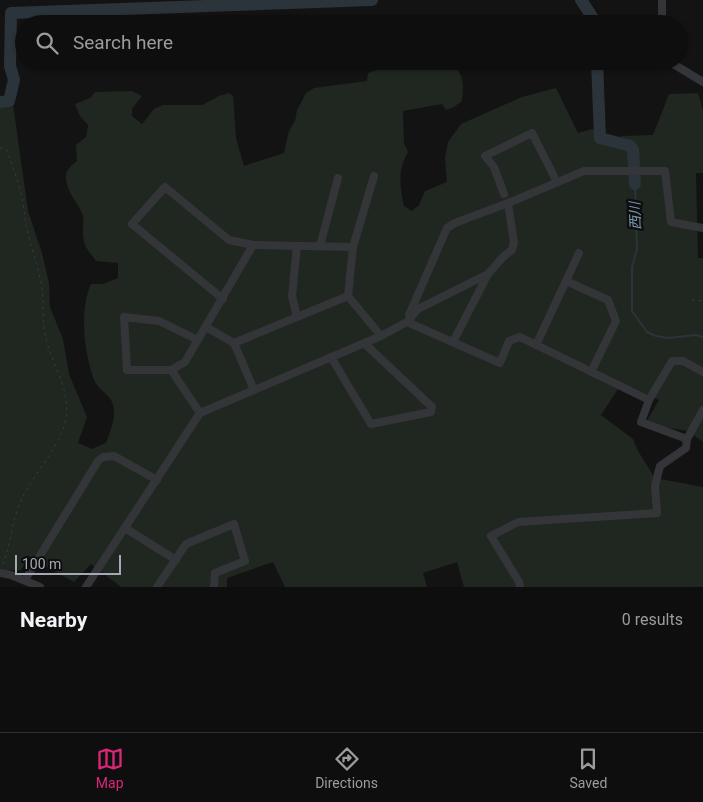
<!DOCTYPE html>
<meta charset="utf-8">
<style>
body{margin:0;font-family:Roboto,"Noto Sans JP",sans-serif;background:#1c1c1d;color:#f1f3f6}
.scale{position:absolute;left:15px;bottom:12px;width:106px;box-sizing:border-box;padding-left:5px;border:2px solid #a4aab5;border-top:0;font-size:14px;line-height:18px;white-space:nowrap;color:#a4aab5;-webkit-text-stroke:4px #0e0e0f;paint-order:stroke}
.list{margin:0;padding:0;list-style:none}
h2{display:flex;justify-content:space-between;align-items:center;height:65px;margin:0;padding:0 20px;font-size:21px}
h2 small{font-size:16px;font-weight:400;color:#9b9c9e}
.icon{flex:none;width:28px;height:28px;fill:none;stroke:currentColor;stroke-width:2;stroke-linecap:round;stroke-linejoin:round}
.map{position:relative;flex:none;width:703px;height:587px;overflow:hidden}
.search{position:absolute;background:#0e0e0f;box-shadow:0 1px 4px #0004;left:15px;right:15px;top:15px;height:55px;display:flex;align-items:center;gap:12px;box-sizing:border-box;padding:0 18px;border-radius:28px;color:#9b9c9e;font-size:19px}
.sheet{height:145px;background:#0e0e0f}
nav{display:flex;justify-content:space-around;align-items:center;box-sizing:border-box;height:70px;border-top:1px solid #2e2e2f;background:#0e0e0f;font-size:14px;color:#9b9c9e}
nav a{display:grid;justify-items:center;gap:2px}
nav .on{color:#db2777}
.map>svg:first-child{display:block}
</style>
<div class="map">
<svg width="703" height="587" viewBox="0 0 703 587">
<rect width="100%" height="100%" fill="#131314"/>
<path fill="#1f2720" d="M403,61H449C464,74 464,83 462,101L454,107L446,110L442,104L403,111L404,143L408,152C397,171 400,186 404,206L412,211L419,205L425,191L447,182L445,158L448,142L461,124L522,97L556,88L578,133L603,126V137L620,141L621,136L653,135L669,94L698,93L703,110V173H696L698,258H703V442L688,431L645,424L659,400L622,383L601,415L633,439L638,451L655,478L703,487V587H464L457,562L423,573L427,587H285L273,562L227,578V587H121L91,564L74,582L29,557L21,570H0V106L13,104L28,211L42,253L49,283L50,307L63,339L69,374L87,417L78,443L92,449L106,443C110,431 118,415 112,402C109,394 99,390 95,382C84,355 79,310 91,284H103L118,278V263L96,261C92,255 85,248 84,241C81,231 86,220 81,211C76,201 67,191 66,179C65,170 71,166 77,161L76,145L86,137L88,125L80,116L75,104L90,98L95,92L132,91L142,96L132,109V116L142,124L154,109L163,105H202L219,96L229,93L233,96L236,138L244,166L284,153L289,131L295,121L297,110L306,93L314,88L367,81L368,73Z"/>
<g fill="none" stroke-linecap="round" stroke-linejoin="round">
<polyline stroke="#2b343a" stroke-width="2" points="635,184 637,249 632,267 632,311 647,332 656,336 668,338 696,335 703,337"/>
<g stroke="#2b343a" stroke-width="12">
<polyline points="581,0 593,18 594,24"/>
<polyline points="597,61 600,138 630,146 633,149 635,184"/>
<polyline points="0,102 9,101 14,80 10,66 11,13 372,0"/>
</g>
<g stroke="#3a3c40" stroke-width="1" stroke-dasharray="2.5 4" stroke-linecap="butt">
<path d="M0,148L6,149C13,167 20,185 23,203C24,211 25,219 26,226C31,247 39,267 42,289C44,304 42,319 45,334C50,363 71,387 66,418C60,450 29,477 18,508C11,527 10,548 2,566"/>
<polyline points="692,300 703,301"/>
</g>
<g stroke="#343539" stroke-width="8">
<polyline points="662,0 662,24"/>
<polyline points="673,61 675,65 703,82"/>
<polyline points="374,176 353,247 348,296 381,336"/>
<polyline points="504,194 494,167 485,156 532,133 557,182"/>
<polyline points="297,246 292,296 297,317"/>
<polyline points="320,246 338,178"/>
<polyline points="566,281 608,300 616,321 591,372"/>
<polyline points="223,299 132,224 165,187 229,240 253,245 353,247"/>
<polyline points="409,315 447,228 455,223 508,203 584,171 665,171 671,222 703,228"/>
<polyline points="407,322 500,363 509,341 520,337 649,400"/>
<polyline points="206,327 234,343 254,390"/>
<polyline points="453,342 488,274"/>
<polyline points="234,343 348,296"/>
<polyline points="536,345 579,253"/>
<polyline points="331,357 371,424 431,412 432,407 364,343"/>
<polyline points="171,370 127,370 124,317 159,321 198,340"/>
<polyline points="703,372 683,361 672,361 649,400 641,422 687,439 703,410"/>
<polyline points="200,413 171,370 185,362 253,245"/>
<polyline points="125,528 176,560"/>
<polyline points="0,573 11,575 40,587"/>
<polyline points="25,580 98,461 103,457 114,456 157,480"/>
<polyline points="86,587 200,413 381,336 407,322 418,309 488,274 503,257 512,250 514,243 508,203"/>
<polyline points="157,587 186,544 234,524 245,561 215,573 214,587"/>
<polyline points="520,587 519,582 491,536 518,522 657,513 655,486 660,466 686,448 687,439"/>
</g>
</g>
<g text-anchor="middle" stroke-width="5" stroke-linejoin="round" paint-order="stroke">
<g font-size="14" font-style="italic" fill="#7a99b1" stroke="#0e0e0f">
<text transform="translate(635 216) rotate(-92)" y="5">西川</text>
</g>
</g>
</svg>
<div class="scale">100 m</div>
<div class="search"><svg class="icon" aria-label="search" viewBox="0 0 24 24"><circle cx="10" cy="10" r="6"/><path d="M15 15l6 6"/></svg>Search here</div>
</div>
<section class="sheet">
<h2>Nearby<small>0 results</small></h2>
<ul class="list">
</ul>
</section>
<nav>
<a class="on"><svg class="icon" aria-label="map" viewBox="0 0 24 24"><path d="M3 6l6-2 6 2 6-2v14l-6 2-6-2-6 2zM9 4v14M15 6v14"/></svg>Map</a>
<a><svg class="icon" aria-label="directions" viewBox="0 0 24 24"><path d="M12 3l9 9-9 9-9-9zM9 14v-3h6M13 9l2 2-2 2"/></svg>Directions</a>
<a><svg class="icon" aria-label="saved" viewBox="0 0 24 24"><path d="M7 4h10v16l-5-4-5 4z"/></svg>Saved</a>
</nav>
